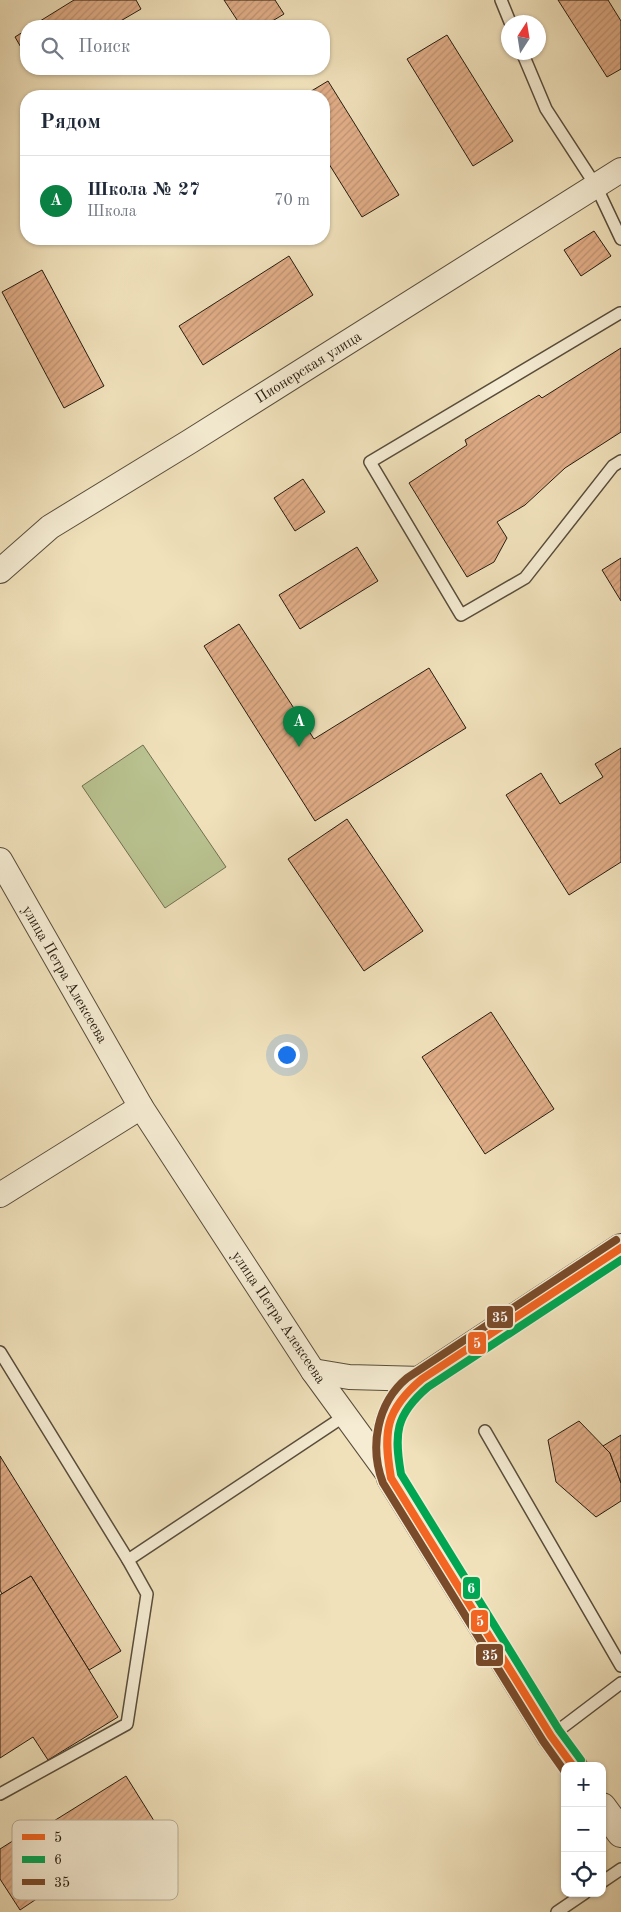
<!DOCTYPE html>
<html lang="ru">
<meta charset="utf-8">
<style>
body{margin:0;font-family:"Old Standard TT",serif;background:#f6f6f7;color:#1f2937}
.controls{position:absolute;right:15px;bottom:15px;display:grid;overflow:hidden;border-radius:10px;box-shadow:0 1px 4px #0004}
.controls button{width:45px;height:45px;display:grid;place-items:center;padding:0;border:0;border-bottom:1px solid #e0e1e3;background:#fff;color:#1f2937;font:25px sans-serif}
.compass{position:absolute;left:501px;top:15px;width:45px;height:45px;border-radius:50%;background:#fff;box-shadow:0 1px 4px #0004;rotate:12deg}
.you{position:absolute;left:286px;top:1054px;width:18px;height:18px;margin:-12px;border:4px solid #fff;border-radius:50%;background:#1a73e8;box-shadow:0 0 0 8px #1a73e833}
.badge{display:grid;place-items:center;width:32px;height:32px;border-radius:50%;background:#0b8043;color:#fff;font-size:16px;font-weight:700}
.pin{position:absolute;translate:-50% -41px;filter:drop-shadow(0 1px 2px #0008)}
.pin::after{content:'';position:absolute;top:26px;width:18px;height:15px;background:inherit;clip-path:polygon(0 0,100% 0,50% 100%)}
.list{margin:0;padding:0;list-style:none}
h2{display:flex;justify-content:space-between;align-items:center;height:65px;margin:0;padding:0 20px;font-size:21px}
h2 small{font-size:16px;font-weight:400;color:#747a83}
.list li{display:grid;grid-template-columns:32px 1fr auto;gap:15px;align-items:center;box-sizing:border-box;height:90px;padding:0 20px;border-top:1px solid #e0e1e3}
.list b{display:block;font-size:19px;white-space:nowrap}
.list p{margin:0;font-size:16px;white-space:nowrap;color:#747a83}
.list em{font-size:16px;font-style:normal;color:#747a83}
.icon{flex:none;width:28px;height:28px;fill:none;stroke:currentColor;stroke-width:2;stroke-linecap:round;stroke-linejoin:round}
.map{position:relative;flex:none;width:621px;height:1912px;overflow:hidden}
.search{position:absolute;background:#fff;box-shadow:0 1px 4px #0004;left:20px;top:20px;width:310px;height:55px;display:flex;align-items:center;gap:12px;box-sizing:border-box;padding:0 18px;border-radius:20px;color:#747a83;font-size:19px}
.panel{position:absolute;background:#fff;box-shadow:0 1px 4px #0004;left:20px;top:90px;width:310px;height:155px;border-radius:20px}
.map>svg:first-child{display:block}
</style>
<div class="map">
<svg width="621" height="1912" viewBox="0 0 621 1912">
<defs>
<pattern id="building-hatch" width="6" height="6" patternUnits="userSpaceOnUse" patternTransform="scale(1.25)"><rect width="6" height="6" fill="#e0ad87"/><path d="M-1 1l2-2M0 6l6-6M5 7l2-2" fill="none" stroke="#c09474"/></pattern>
</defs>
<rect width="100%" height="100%" fill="#f0e1bb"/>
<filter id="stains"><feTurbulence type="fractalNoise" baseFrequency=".004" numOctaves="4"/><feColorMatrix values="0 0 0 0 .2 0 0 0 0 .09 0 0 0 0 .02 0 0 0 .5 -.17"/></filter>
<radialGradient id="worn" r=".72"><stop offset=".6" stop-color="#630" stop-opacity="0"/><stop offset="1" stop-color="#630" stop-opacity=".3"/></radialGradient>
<polygon fill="#b9c391" stroke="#707050" points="143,745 226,867 165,908 82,786"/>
<g fill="url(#building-hatch)" stroke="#261c10">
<polygon points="74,0 136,0 141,9 112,26 32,26"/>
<polygon points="224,0 275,0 284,14 264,26 241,26"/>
<polygon points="558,0 608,0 621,21 621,69 607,77"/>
<polygon points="26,30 26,56 15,37"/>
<polygon points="447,35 513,141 473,166 407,59"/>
<polygon points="328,81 399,195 362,217 324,156 324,96 303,96"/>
<polygon points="594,231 611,256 581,276 564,250"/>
<polygon points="289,256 313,295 203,365 179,326"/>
<polygon points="42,270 104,386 64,408 2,292"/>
<polygon points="621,348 621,432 565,468 525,505 497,522 507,538 494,562 467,577 409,483 467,445 465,440 539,395 542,398"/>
<polygon points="303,479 325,512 295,531 274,498"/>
<polygon points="357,547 378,581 300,629 279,595"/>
<polygon points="621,558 621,601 602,570"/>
<polygon points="239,624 314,739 429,668 466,728 315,821 204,646"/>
<polygon points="621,748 621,862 569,895 506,795 541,773 560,804 603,777 595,764"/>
<polygon points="347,819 423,931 364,971 288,859"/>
<polygon points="491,1012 554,1109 485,1154 422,1057"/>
<polygon points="579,1421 610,1453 621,1483 621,1501 596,1517 556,1482 548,1440"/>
<polygon points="621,1435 621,1483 610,1453 603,1446"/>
<polygon points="0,1456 121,1651 89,1670 31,1576 2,1594 0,1590"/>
<polygon points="31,1576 118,1717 48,1760 33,1737 0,1758 0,1595"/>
<polygon points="126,1776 156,1824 62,1882 33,1834"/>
<polygon points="30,1830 62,1882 20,1910 0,1879 0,1849"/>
</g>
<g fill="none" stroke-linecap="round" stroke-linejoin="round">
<defs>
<g id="service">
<polyline points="501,0 510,22"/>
<polyline points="522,52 546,109 596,186 621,239"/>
<polyline points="620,313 370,462 461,615 525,578 613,466 621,461"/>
<polyline points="0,1352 128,1560 147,1594 127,1724 0,1794"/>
<polyline points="485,1431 621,1666"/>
<polyline points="128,1560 346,1415"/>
<polyline points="551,1736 621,1683"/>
<polyline points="602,1882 621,1869"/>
<polyline points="557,1912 585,1893"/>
</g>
<g id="minor">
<polyline points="0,571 50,527 189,442 621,170"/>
<polyline points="0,860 141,1107 313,1371 391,1478"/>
<polyline points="0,1195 141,1107"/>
<polyline points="313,1371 349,1377 422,1379"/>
</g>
<g id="tertiary">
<path d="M573,1766L551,1736L391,1478C386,1448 382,1428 400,1400C405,1392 415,1385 422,1379L621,1248"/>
<polyline points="602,1807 621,1833"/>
</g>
</defs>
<use href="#service" stroke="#584d3b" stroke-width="14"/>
<use href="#minor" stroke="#584d3b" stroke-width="26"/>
<use href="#tertiary" stroke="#584d3b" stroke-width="30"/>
<use href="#service" stroke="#f5ecd3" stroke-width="11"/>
<use href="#minor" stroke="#f5ecd3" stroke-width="24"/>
<use href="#tertiary" stroke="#f5ecd3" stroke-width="28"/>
<defs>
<path id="bus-1" d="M573,1766L551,1736L391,1478C383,1432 385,1410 422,1379L621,1248"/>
<path id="bus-2" d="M581,1760L559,1730L401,1474C394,1434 395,1415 428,1387L621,1260"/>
<path id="bus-3" d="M565,1772L543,1741L383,1483C369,1447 377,1403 407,1378L616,1240"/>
</defs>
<use href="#bus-1" stroke="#f5ecd3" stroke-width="11"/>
<use href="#bus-2" stroke="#f5ecd3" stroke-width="11"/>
<use href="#bus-3" stroke="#f5ecd3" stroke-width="11"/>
<use href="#bus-1" stroke="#f26522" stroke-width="8"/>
<use href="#bus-2" stroke="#00a651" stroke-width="8"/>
<use href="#bus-3" stroke="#7a4b2a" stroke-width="8"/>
</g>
<g text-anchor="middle" stroke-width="4" stroke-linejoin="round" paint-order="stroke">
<g font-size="15" fill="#261c10" stroke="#f5ecd3">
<text transform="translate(308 367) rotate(-32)" y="5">Пионерская улица</text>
<text transform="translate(65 974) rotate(60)" y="5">улица Петра Алексеева</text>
<text transform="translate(279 1317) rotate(56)" y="5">улица Петра Алексеева</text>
</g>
</g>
<rect x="12" y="1820" width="166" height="80" rx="8" fill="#f5ecd3" stroke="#b7ae98" stroke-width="1"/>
<rect x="22" y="1834" width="23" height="6" fill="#f26522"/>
<rect x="22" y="1856" width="23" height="7" fill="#00a651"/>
<rect x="22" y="1879" width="23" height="6" fill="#7a4b2a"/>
<g font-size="14" fill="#261c10">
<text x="54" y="1842">5</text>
<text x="54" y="1864">6</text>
<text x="54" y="1887">35</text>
</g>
<g stroke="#f5ecd3" stroke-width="2">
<rect x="486" y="1305" width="28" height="24" rx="5" fill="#7a4b2a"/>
<rect x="467" y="1331" width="20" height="24" rx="5" fill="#f26522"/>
<rect x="462" y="1576" width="19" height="24" rx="5" fill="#00a651"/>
<rect x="470" y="1609" width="19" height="24" rx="5" fill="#f26522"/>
<rect x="475" y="1643" width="29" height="24" rx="5" fill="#7a4b2a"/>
</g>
<g font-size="14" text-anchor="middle" font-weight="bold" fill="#fff">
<text x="500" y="1322">35</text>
<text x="477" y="1348">5</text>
<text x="471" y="1593">6</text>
<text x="480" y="1626">5</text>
<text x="490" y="1660">35</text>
</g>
<rect width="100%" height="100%" filter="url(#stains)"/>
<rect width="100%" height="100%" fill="url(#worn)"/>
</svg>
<div class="controls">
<button>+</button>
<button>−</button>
<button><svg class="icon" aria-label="locate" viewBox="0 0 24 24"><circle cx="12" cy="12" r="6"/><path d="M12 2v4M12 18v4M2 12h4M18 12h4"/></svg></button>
</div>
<svg class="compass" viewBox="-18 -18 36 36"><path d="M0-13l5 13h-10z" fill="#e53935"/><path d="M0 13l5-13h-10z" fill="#747a83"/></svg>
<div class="you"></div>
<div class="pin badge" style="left:299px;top:747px">A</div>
<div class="search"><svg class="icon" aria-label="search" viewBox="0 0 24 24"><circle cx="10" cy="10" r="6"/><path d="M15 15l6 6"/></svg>Поиск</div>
<section class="panel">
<h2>Рядом<small></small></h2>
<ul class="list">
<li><span class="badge">A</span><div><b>Школа № 27</b><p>Школа</p></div><em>70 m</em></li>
</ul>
</section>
</div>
